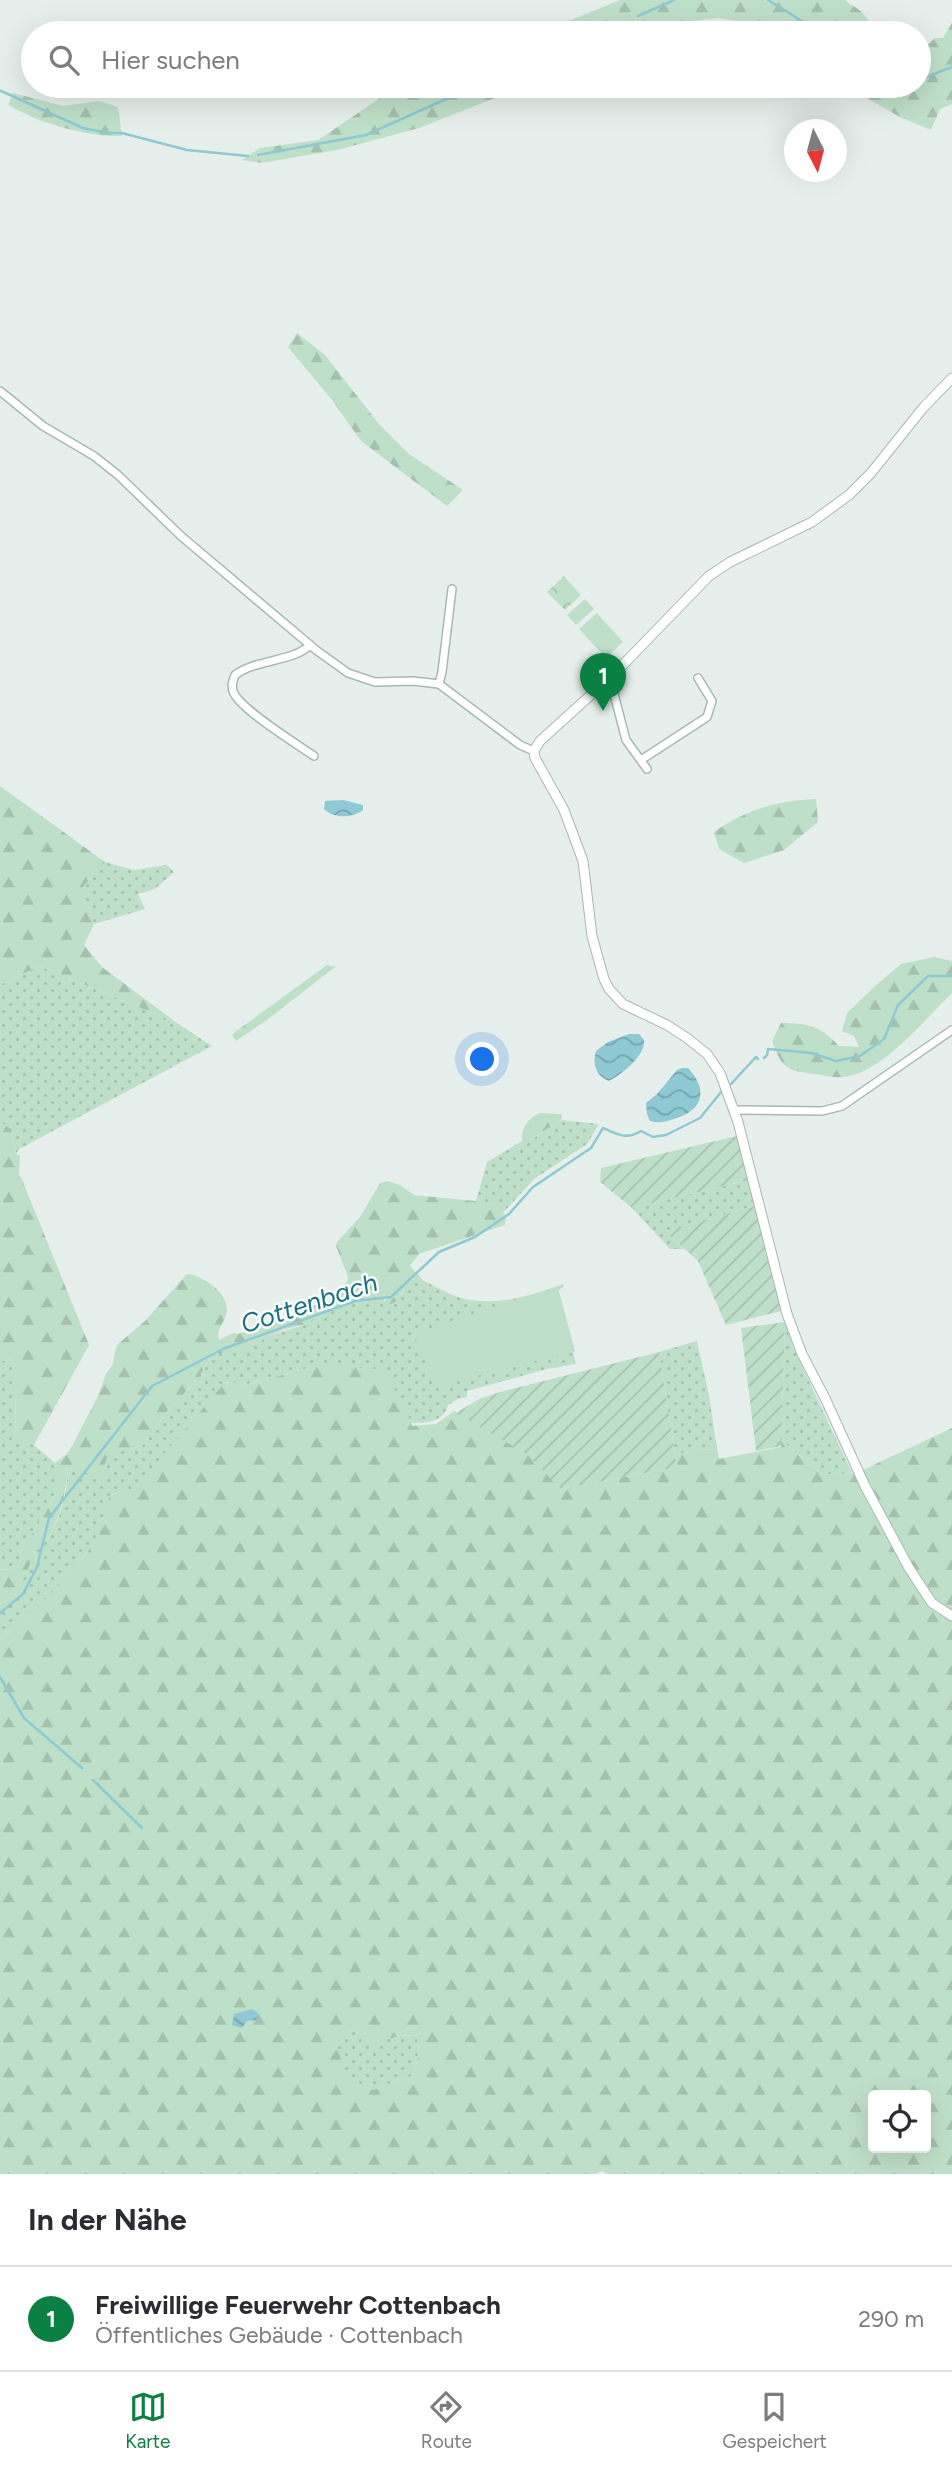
<!DOCTYPE html>
<html lang="de">
<meta charset="utf-8">
<style>
body{margin:0;font-family:Figtree,sans-serif;background:#f2f2f3;color:#2b2b33}
.controls{position:absolute;right:21px;bottom:21px;display:grid;overflow:hidden;border-radius:7px;box-shadow:0 7px 28px #0002}
.controls button{width:63px;height:63px;display:grid;place-items:center;padding:0;border:0;border-bottom:2px solid #e1e1e2;background:#fff;color:#2b2b33;font:35px sans-serif}
.compass{position:absolute;left:784px;top:119px;width:63px;height:63px;border-radius:50%;background:#fff;box-shadow:0 7px 28px #0002;rotate:174deg}
.you{position:absolute;left:483px;top:1060px;width:24px;height:24px;margin:-18px;border:5px solid #fff;border-radius:50%;background:#1a73e8;box-shadow:0 0 0 10px #1a73e833}
.badge{display:grid;place-items:center;width:46px;height:46px;border-radius:50%;background:#0b8043;color:#fff;font-size:23px;font-weight:700}
.pin{position:absolute;translate:-50% -58px;filter:drop-shadow(0 2px 4px #0008)}
.pin::after{content:'';position:absolute;top:37px;width:24px;height:21px;background:inherit;clip-path:polygon(0 0,100% 0,50% 100%)}
.list{margin:0;padding:0;list-style:none}
h2{display:flex;justify-content:space-between;align-items:center;height:91px;margin:0;padding:0 28px;font-size:30px}
h2 small{font-size:23px;font-weight:400;color:#7c7c81}
.list li{display:grid;grid-template-columns:46px 1fr auto;gap:21px;align-items:center;box-sizing:border-box;height:105px;padding:0 28px;border-top:2px solid #e1e1e2}
.list b{display:block;font-size:26px;white-space:nowrap}
.list p{margin:0;font-size:23px;white-space:nowrap;color:#7c7c81}
.list em{font-size:23px;font-style:normal;color:#7c7c81}
.icon{flex:none;width:38px;height:38px;fill:none;stroke:currentColor;stroke-width:2;stroke-linecap:round;stroke-linejoin:round}
.map{position:relative;flex:none;width:952px;height:2174px;overflow:hidden}
.search{position:absolute;background:#fff;box-shadow:0 7px 28px #0002;left:21px;right:21px;top:21px;height:77px;display:flex;align-items:center;gap:18px;box-sizing:border-box;padding:0 24px;border-radius:38px;color:#7c7c81;font-size:26px}
.sheet{height:196px;background:#fff}
nav{display:flex;justify-content:space-around;align-items:center;box-sizing:border-box;height:98px;border-top:2px solid #e1e1e2;background:#fff;font-size:19px;color:#7c7c81}
nav a{display:grid;justify-items:center;gap:4px}
nav .on{color:#0b8043}
.map>svg:first-child{display:block}
</style>
<div class="map">
<svg width="952" height="2174" viewBox="0 0 952 2174">
<defs>
<pattern id="grass-dots" width="8" height="8" patternUnits="userSpaceOnUse" patternTransform="scale(1.75)"><rect width="8" height="8" fill="#bfe0c8"/><path d="M2 2h.1M6 6h.1" fill="none" stroke="#a4c1ad" stroke-width="1.8" stroke-linecap="round"/></pattern>
<pattern id="forest-firs" width="22" height="20" patternUnits="userSpaceOnUse" patternTransform="scale(1.75)"><rect width="22" height="20" fill="#bfe0c8"/><path d="M5 1l3.5 6h-7zM16 11l3.5 6h-7z" fill="#a4c1ad"/></pattern>
<pattern id="park-crowns" width="20" height="18" patternUnits="userSpaceOnUse" patternTransform="scale(1.75)"><rect width="20" height="18" fill="#bfe0c8"/><path d="M2 6a3 3 0 1 1 6 0M12 15a3 3 0 1 1 6 0" fill="none" stroke="#a4c1ad"/></pattern>
<pattern id="garden-furrows" width="10" height="10" patternUnits="userSpaceOnUse" patternTransform="scale(1.75)"><rect width="10" height="10" fill="#bfe0c8"/><path d="M-1 1l2-2M0 10L10 0M9 11l2-2" fill="none" stroke="#a4c1ad"/></pattern>
<pattern id="water-waves" width="16" height="10" patternUnits="userSpaceOnUse" patternTransform="scale(1.75)"><rect width="16" height="10" fill="#8ec9d4"/><path d="M0 5q4-4 8 0t8 0" fill="none" stroke="#74a5ad"/></pattern>
</defs>
<rect width="100%" height="100%" fill="#e6efeb"/>
<g fill="url(#grass-dots)">
<polygon points="105,862 134,870 167,865 174,872 155,889 138,894 145,909 94,924 80,889"/>
<polygon points="39,966 177,1023 212,1046 19,1149 16,1154 11,1130 0,1121 0,985"/>
<polygon points="561,1120 599,1124 587,1144 534,1179 502,1214 492,1204 476,1201 487,1162 522,1141 525,1143 529,1141"/>
<polygon points="748,1180 755,1206 666,1231 684,1249 670,1249 632,1208"/>
<path d="M416,1278C431,1283 445,1293 461,1298C496,1307 530,1296 563,1284L564,1286L558,1291L576,1364L547,1369L467,1391V1397L458,1399L448,1405C444,1422 426,1423 411,1423L394,1391L308,1368L240,1386L227,1382L136,1487L127,1492L112,1494C106,1507 105,1523 98,1535C77,1573 33,1612 0,1640V1605C18,1593 26,1575 33,1556C37,1548 46,1543 50,1535C63,1513 67,1490 68,1466H103C111,1445 124,1452 142,1446L168,1410L198,1379L213,1352L308,1324L315,1316L325,1314L346,1304L350,1298L379,1290L385,1295L384,1301L402,1295L407,1282Z"/>
<polygon points="785,1322 793,1347 852,1473 823,1475 781,1440"/>
<polygon points="697,1341 709,1396 717,1448 675,1454 659,1352"/>
<polygon points="12,1359 16,1378 15,1435 34,1445 55,1463 55,1493 45,1514 21,1550 20,1560 18,1565 10,1569 0,1570 0,1362"/>
<path d="M364,2027L361,2043C375,2041 407,2033 417,2036L419,2051L414,2075L373,2090L358,2085L349,2086L335,2044L348,2037L350,2030Z"/>
</g>
<g fill="url(#forest-firs)" fill-rule="evenodd">
<polygon points="620,0 845,0 862,12 878,33 769,33 748,23 718,18 683,22 654,33 539,33"/>
<polygon points="952,23 952,104 940,109 931,130 902,118 845,86 919,86 919,53 935,38 943,38"/>
<polygon points="398,86 525,86 419,128 337,150 262,163 242,160 260,148 318,140"/>
<path d="M13,93L63,106L99,101L118,107L122,136C86,137 39,123 8,105Z"/>
<polygon points="297,333 325,355 379,424 409,454 463,490 447,506 361,441 332,400 288,347"/>
<polygon points="0,786 105,862 81,889 94,924 84,945 102,967 177,1023 39,966 0,985"/>
<path d="M816,799L818,822L784,850L744,863L719,849L714,832C746,809 777,801 816,799Z"/>
<path d="M934,957L952,961V993C925,1019 880,1076 841,1077C833,1078 823,1075 814,1074C785,1070 782,1068 772,1041L781,1023C807,1023 821,1026 839,1046L859,1047L854,1036L842,1031L847,1013L875,986L901,964Z"/>
<polygon points="327,965 335,967 267,1020 236,1041 232,1035 235,1032"/>
<path d="M540,1113L561,1114L562,1117L561,1120L525,1143L522,1141C522,1127 527,1119 540,1113Z"/>
<polygon points="0,1121 11,1129 16,1154 20,1156 19,1175 21,1177 89,1345 34,1445 15,1436 16,1378 12,1359 0,1362"/>
<path d="M387,1181L400,1185L414,1195L485,1202L492,1204L506,1216L505,1225L419,1254L410,1266L424,1281L416,1278L411,1279C401,1288 403,1305 386,1304L385,1295L379,1291L354,1297L329,1313L315,1316L308,1324L285,1329L264,1338C258,1350 233,1350 219,1354L217,1351L213,1352L198,1379L168,1410L142,1446C115,1454 103,1446 103,1482L68,1466C66,1490 62,1513 50,1535C45,1543 37,1548 33,1557C25,1577 19,1593 0,1605V1570L10,1569L18,1565L20,1560L21,1550L45,1514L55,1493V1463L66,1455L72,1446L97,1398L106,1374L113,1364L115,1351L118,1344L145,1321L187,1274C202,1275 227,1292 227,1309C227,1321 215,1329 219,1340L233,1333L238,1334L307,1307L325,1303L332,1300L347,1282L348,1277L336,1246L337,1242L360,1217L380,1183Z"/>
<path d="M329,1365L378,1369C389,1375 409,1414 412,1426L436,1424L454,1411L528,1455L561,1489L677,1467L675,1454L717,1448L719,1459L781,1447V1440L823,1475L853,1473L863,1470L952,1428V2174H607L602,2171L596,2174H0V1640C27,1618 89,1561 100,1530C104,1519 106,1508 109,1497C113,1492 128,1492 136,1487L223,1385L233,1381L241,1386L308,1368ZM363,2027L361,2043C380,2045 401,2031 417,2036L419,2051L414,2075L373,2090L358,2085L350,2086L336,2044L348,2037L350,2030ZM873,2095H926V2148H873Z"/>
</g>
<polygon fill="url(#park-crowns)" points="564,576 581,595 565,610 547,592"/>
<g fill="url(#garden-furrows)">
<polygon points="737,1136 748,1180 632,1208 600,1182 601,1168"/>
<polygon points="755,1206 781,1311 726,1325 698,1261 665,1231"/>
<polygon points="785,1322 781,1446 756,1451 741,1328"/>
<polygon points="659,1352 677,1467 561,1489 528,1455 456,1413 481,1398 504,1391"/>
</g>
<g fill="#bfe0c8">
<polygon points="585,599 594,609 576,625 567,615"/>
<polygon points="597,613 623,642 606,658 579,629"/>
<polygon points="558,1288 575,1351 437,1386 413,1334"/>
</g>
<g fill="url(#water-waves)">
<path d="M343,800L363,805V810C352,818 334,819 324,809L325,801Z"/>
<path d="M629,1034H639L644,1040C646,1055 622,1074 609,1081C596,1076 592,1064 596,1051L608,1042Z"/>
<path d="M682,1068H688C708,1089 704,1109 677,1118C667,1121 660,1124 650,1121L647,1114L646,1103L657,1094L677,1070Z"/>
<polygon points="252,2009 259,2014 256,2020 247,2021 242,2028 232,2025 234,2014"/>
</g>
<g fill="none" stroke-linecap="round" stroke-linejoin="round">
<g stroke="#8ec9d4" stroke-width="2.5">
<polyline points="768,0 821,33"/>
<polyline points="638,16 674,0"/>
<polyline points="600,33 627,22"/>
<polyline points="919,80 952,67"/>
<polyline points="1,91 83,128 108,133 122,133 187,150 248,156"/>
<polyline points="258,155 366,135 475,86"/>
<polyline points="764,1058 767,1055 768,1049 811,1053 836,1061 860,1056 884,1039 898,1005 928,976 952,976"/>
<polyline points="731,1084 756,1057 758,1059"/>
<path d="M0,1613L23,1594L37,1567L49,1518L152,1386L223,1349L355,1301L391,1297L439,1252L475,1237L509,1214L533,1187L591,1148L603,1128C618,1135 627,1140 641,1131L653,1137L666,1135L700,1118L722,1091"/>
<polyline points="0,1677 24,1718 82,1768"/>
<polyline points="93,1780 142,1828"/>
</g>
<defs>
<g id="minor">
<polyline points="0,391 43,426 94,456 118,475 181,536 316,650 348,673 375,682 413,681 439,684 520,745 534,751"/>
<path d="M310,645C293,662 256,659 235,675C233,680 231,685 233,691C238,708 297,744 314,756"/>
<polyline points="605,683 614,694 626,740 647,769"/>
<polyline points="439,684 442,672 452,589"/>
<polyline points="641,760 707,717 712,701 698,678"/>
<polyline points="735,1110 822,1111 842,1106 952,1030"/>
</g>
<polyline id="tertiary" points="952,378 923,408 871,473 849,495 812,522 730,562 709,576 615,673 540,741 534,751 535,758 564,810 583,861 592,936 604,979 609,989 623,1004 667,1025 687,1038 707,1054 720,1073 738,1122 787,1314 802,1354 825,1398 865,1486 909,1568 932,1603 952,1616"/>
</defs>
<use href="#minor" stroke="#a8b8b2" stroke-width="10"/>
<use href="#tertiary" stroke="#a8b8b2" stroke-width="11"/>
<use href="#minor" stroke="#fff" stroke-width="7"/>
<use href="#tertiary" stroke="#fff" stroke-width="9"/>
</g>
<g text-anchor="middle" stroke-width="5" stroke-linejoin="round" paint-order="stroke">
<g font-size="26" font-style="italic" fill="#1c6f80" stroke="#f7fbf9">
<text transform="translate(309 1303) rotate(-18)" y="9">Cottenbach</text>
</g>
</g>
</svg>
<div class="controls">
<button><svg class="icon" aria-label="locate" viewBox="0 0 24 24"><circle cx="12" cy="12" r="6"/><path d="M12 2v4M12 18v4M2 12h4M18 12h4"/></svg></button>
</div>
<svg class="compass" viewBox="-18 -18 36 36"><path d="M0-13l5 13h-10z" fill="#e53935"/><path d="M0 13l5-13h-10z" fill="#7c7c81"/></svg>
<div class="you"></div>
<div class="pin badge" style="left:603px;top:711px">1</div>
<div class="search"><svg class="icon" aria-label="search" viewBox="0 0 24 24"><circle cx="10" cy="10" r="6"/><path d="M15 15l6 6"/></svg>Hier suchen</div>
</div>
<section class="sheet">
<h2>In der Nähe<small></small></h2>
<ul class="list">
<li><span class="badge">1</span><div><b>Freiwillige Feuerwehr Cottenbach</b><p>Öffentliches Gebäude · Cottenbach</p></div><em>290 m</em></li>
</ul>
</section>
<nav>
<a class="on"><svg class="icon" aria-label="map" viewBox="0 0 24 24"><path d="M3 6l6-2 6 2 6-2v14l-6 2-6-2-6 2zM9 4v14M15 6v14"/></svg>Karte</a>
<a><svg class="icon" aria-label="directions" viewBox="0 0 24 24"><path d="M12 3l9 9-9 9-9-9zM9 14v-3h6M13 9l2 2-2 2"/></svg>Route</a>
<a><svg class="icon" aria-label="saved" viewBox="0 0 24 24"><path d="M7 4h10v16l-5-4-5 4z"/></svg>Gespeichert</a>
</nav>
